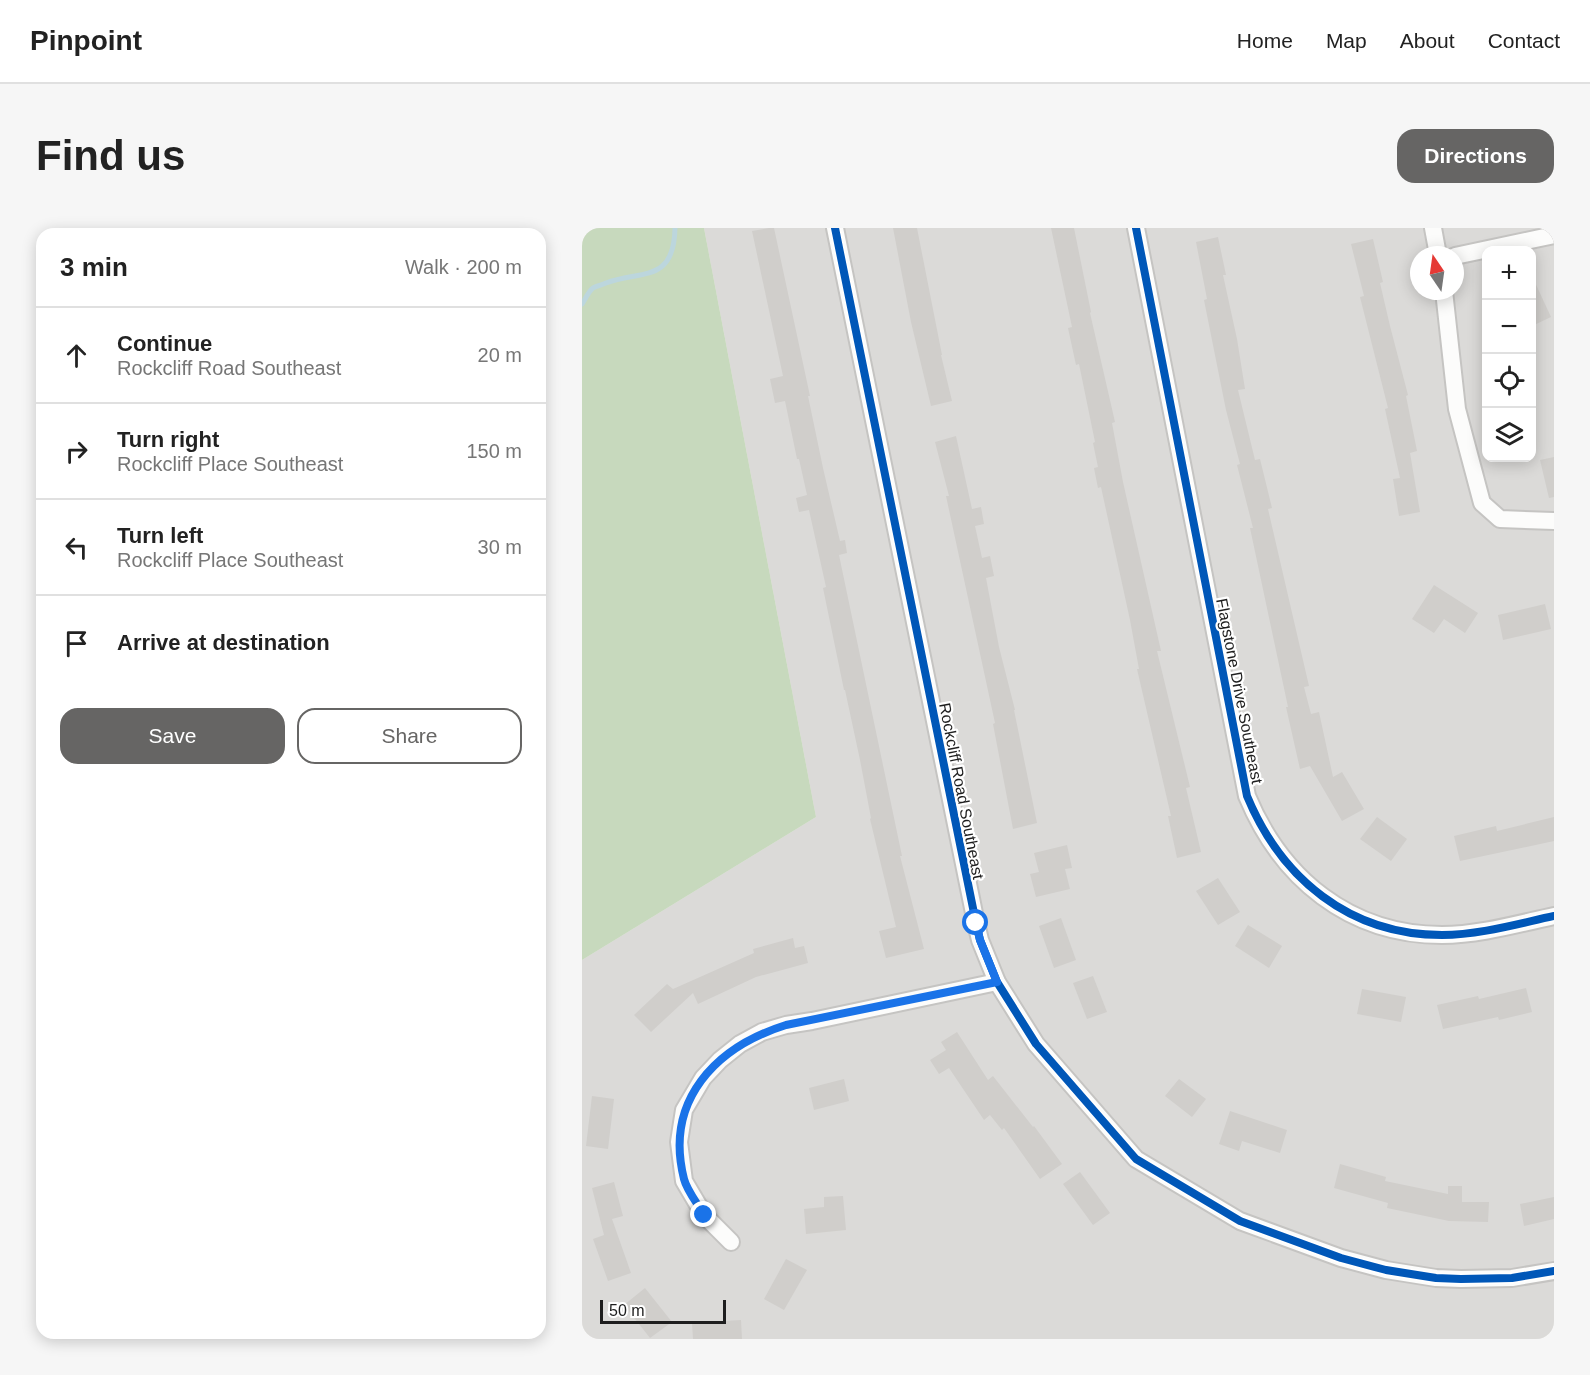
<!DOCTYPE html>
<meta charset="utf-8">
<style>
body{margin:0;font-family:Helvetica,sans-serif;background:#f6f6f6;color:#222}
.controls{position:absolute;right:18px;top:18px;display:grid;overflow:hidden;border-radius:12px;box-shadow:0 3px 15px #0003}
.controls button{width:54px;height:54px;display:grid;place-items:center;padding:0;border:0;border-bottom:2px solid #e0e0e0;background:#fff;color:#222;font:30px sans-serif}
.compass{position:absolute;left:828px;top:18px;width:54px;height:54px;border-radius:50%;background:#fff;box-shadow:0 3px 15px #0003;rotate:347deg}
.scale{position:absolute;left:18px;bottom:15px;width:126px;box-sizing:border-box;padding-left:6px;border:3px solid #1e1e1e;border-top:0;font-size:16px;line-height:21px;white-space:nowrap;color:#1e1e1e;-webkit-text-stroke:4px #fff;paint-order:stroke}
.stop{position:absolute;width:18px;height:18px;margin:-14px;border:4px solid #1a73e8;border-radius:50%;background:#fff}
.stop.end{background:#1a73e8;border-color:#fff;box-shadow:0 2px 6px #0008}
.list{margin:0;padding:0;list-style:none}
h2{display:flex;justify-content:space-between;align-items:center;height:78px;margin:0;padding:0 24px;font-size:26px}
h2 small{font-size:20px;font-weight:400;color:#767676}
.list li{display:grid;grid-template-columns:39px 1fr auto;gap:18px;align-items:center;box-sizing:border-box;height:96px;padding:0 24px;border-top:2px solid #e0e0e0}
.list b{display:block;font-size:22px;white-space:nowrap}
.list p{margin:0;font-size:20px;white-space:nowrap;color:#767676}
.list em{font-size:20px;font-style:normal;color:#767676}
.actions{display:flex;gap:12px;padding:18px 24px}
.actions a{flex:1;padding:14px 0;border:2px solid #666564;border-radius:18px;text-align:center;font-size:21px;color:#666564}
.actions .main{background:#666564;color:#fff}
.icon{flex:none;width:33px;height:33px;fill:none;stroke:currentColor;stroke-width:2;stroke-linecap:round;stroke-linejoin:round}
.map{position:relative;flex:none;width:972px;height:1111px;overflow:hidden;border-radius:18px}
header{display:flex;align-items:center;gap:36px;box-sizing:border-box;height:84px;padding:0 30px;background:#fff;border-bottom:2px solid #e0e0e0}
header strong{font-size:28px}
nav{display:flex;gap:33px;margin-inline-start:auto;font-size:21px}
.intro{display:flex;align-items:center;justify-content:space-between;box-sizing:border-box;height:144px;padding:0 36px}
h1{margin:0;font-size:42px}
.button{padding:15px 27px;border-radius:18px;background:#666564;color:#fff;font-size:21px;font-weight:700}
main{display:flex;gap:36px;padding:0 36px}
aside{flex:1;background:#fff;border-radius:18px;box-shadow:0 3px 15px #0003}
.map>svg:first-child{display:block}
</style>
<header>
<strong>Pinpoint</strong>
<nav><a>Home</a><a>Map</a><a>About</a><a>Contact</a></nav>
</header>
<div class="intro"><h1>Find us</h1><a class="button">Directions</a></div>
<main>
<aside>
<h2>3 min<small>Walk · 200 m</small></h2>
<ul class="list">
<li><svg class="icon" aria-label="ahead" viewBox="0 0 24 24"><path d="M12 20V5M6 11l6-6 6 6"/></svg><div><b>Continue</b><p>Rockcliff Road Southeast</p></div><em>20 m</em></li>
<li><svg class="icon" aria-label="right" viewBox="0 0 24 24"><path d="M7 20v-9h11M14 6l5 5-5 5"/></svg><div><b>Turn right</b><p>Rockcliff Place Southeast</p></div><em>150 m</em></li>
<li><svg class="icon" aria-label="left" viewBox="0 0 24 24"><path d="M17 20v-9H6M10 6l-5 5 5 5"/></svg><div><b>Turn left</b><p>Rockcliff Place Southeast</p></div><em>30 m</em></li>
<li><svg class="icon" aria-label="arrive" viewBox="0 0 24 24"><path d="M6 21V4h12l-3 4 3 4H6"/></svg><div><b>Arrive at destination</b></div></li>
</ul>
<div class="actions"><a class="main">Save</a><a>Share</a></div>
</aside>
<div class="map">
<svg width="972" height="1111" viewBox="0 0 972 1111">
<rect width="100%" height="100%" fill="#eceae6"/>
<path fill="#dbdad8" fill-rule="evenodd" d="M122,0H972V1111H0V732L234,589ZM904,22H950V230H904ZM837,27H873V63H837Z"/>
<polygon fill="#c7d9bd" points="0,0 122,0 234,589 0,732"/>
<g fill="none" stroke-linecap="round" stroke-linejoin="round">
<path stroke="#bcd6dd" stroke-width="5" d="M0,76C3,72 6,64 11,60C14,58 20,57 24,55C60,42 92,55 93,0"/>
</g>
<g fill="#d0cecb">
<polygon points="187,0 192,0 228,168 226,168 241,240 258,313 263,312 265,325 257,327 320,628 318,628 342,721 304,730 297,703 314,699 288,591 289,590 278,532 263,462 262,462 241,360 244,359 227,282 217,284 214,270 225,267 217,231 215,231 203,173 193,175 188,151 201,148 170,3"/>
<polygon points="311,0 335,0 360,127 359,127 370,173 349,178 329,94"/>
<polygon points="469,0 492,0 509,84 508,85 533,194 530,195 541,254 579,423 575,423 608,559 604,560 619,624 595,630 586,588 589,588 555,441 557,441 548,392 519,259 516,260 512,240 516,239 511,215 513,214 497,136 494,137 486,100 490,99"/>
<polygon points="636,9 644,47 641,47 655,111 663,161 656,162 673,232 678,231 690,280 686,281 727,458 722,459 729,486 737,484 751,549 760,544 782,581 760,593 728,538 718,541 704,479 706,479 668,300 671,300 655,237 658,236 644,182 622,72 625,71 614,14"/>
<polygon points="791,11 801,54 798,55 808,98 826,167 824,168 835,223 828,225 838,284 817,288 811,251 818,250 803,181 806,180 778,69 782,68 769,16"/>
<polygon points="950,48 969,89 950,98"/>
<polygon points="374,208 390,281 399,279 402,296 393,298 400,330 408,328 412,348 404,350 417,419 433,482 432,482 455,595 431,601 411,496 413,495 364,268 367,268 353,214"/>
<polygon points="972,229 972,269 967,270 958,232"/>
<polygon points="852,357 896,385 883,405 862,391 852,405 830,391"/>
<polygon points="963,376 969,401 921,412 916,387"/>
<polygon points="795,589 825,611 809,633 778,611"/>
<polygon points="972,589 972,613 878,633 872,608 914,598 915,603"/>
<polygon points="485,617 490,640 483,641 488,661 454,669 448,646 457,644 452,625"/>
<polygon points="636,650 658,684 636,697 614,663"/>
<polygon points="479,690 494,732 472,740 457,698"/>
<polygon points="666,697 700,718 687,740 653,718"/>
<polygon points="211,710 213,720 222,718 226,735 174,749 116,776 111,765 69,804 52,787 85,756 91,761 172,725 171,721"/>
<polygon points="511,748 525,784 505,791 491,755"/>
<polygon points="944,760 950,784 917,792 916,789 861,801 855,777 896,768 897,771"/>
<polygon points="780,761 824,769 819,794 775,786"/>
<polygon points="375,804 406,852 411,848 451,899 452,898 480,936 458,951 422,900 420,902 408,887 402,892 367,840 357,846 348,832 364,822 359,814"/>
<polygon points="262,851 267,873 232,882 227,860"/>
<polygon points="597,851 624,871 610,889 583,868"/>
<polygon points="10,868 32,871 26,921 4,918"/>
<polygon points="648,883 705,902 698,925 660,913 657,923 637,916"/>
<polygon points="758,936 804,949 803,953 866,966 866,958 880,958 880,974 907,974 906,994 867,993 805,980 806,975 752,960"/>
<polygon points="498,944 528,985 511,997 481,956"/>
<polygon points="32,954 41,988 30,991 49,1045 26,1053 11,1011 22,1007 10,960"/>
<polygon points="261,968 264,1002 224,1006 222,981 242,979 242,969"/>
<polygon points="972,969 972,991 942,998 938,976"/>
<polygon points="204,1031 225,1042 202,1082 182,1071"/>
<polygon points="63,1060 90,1094 68,1110 42,1077"/>
<polygon points="159,1092 160,1111 111,1111 110,1095"/>
</g>
<g fill="none" stroke-linecap="round" stroke-linejoin="round">
<defs>
<g id="street">
<polyline points="253,0 394,695 398,712 415,754 454,816 554,931 658,993 759,1030 804,1042 854,1050 879,1051 930,1050 972,1043"/>
<path d="M554,0L665,568C699,650 767,707 860,707C897,707 935,696 972,688"/>
<polyline points="851,0 856,27"/>
<polyline points="873,28 972,7"/>
<polyline points="862,63 875,181 900,275 918,291 972,293"/>
<polyline points="149,1014 122,987 102,953 97,914 102,882 121,850 138,832 158,816 180,804 204,797 230,793 415,754"/>
</g>
</defs>
<use href="#street" stroke="#c5c4c2" stroke-width="20"/>
<use href="#street" stroke="#fcfcfb" stroke-width="16"/>
<defs>
<g id="cycleway">
<polyline points="253,0 394,695 398,712 415,754 454,816 554,931 658,993 759,1030 804,1042 854,1050 879,1051 930,1050 972,1043"/>
<path d="M554,0L665,568C699,650 767,707 860,707C897,707 935,696 972,688"/>
</g>
</defs>
<use href="#cycleway" stroke="#fff" stroke-width="11"/>
<use href="#cycleway" stroke="#0057b8" stroke-width="8"/>
</g>
<g fill="none" stroke-linecap="round" stroke-linejoin="round">
<path stroke="#1a73e8" stroke-width="8" d="M122,987C116,976 105,963 102,951C82,872 134,819 204,797L415,754L398,712L394,695"/>
</g>
<g text-anchor="middle" stroke-width="4.5" stroke-linejoin="round" paint-order="stroke">
<g font-size="16" fill="#1e1e1e" stroke="#fff">
<text transform="translate(658 463) rotate(79)" y="6">Flagstone Drive Southeast</text>
<text transform="translate(380 563) rotate(79)" y="6">Rockcliff Road Southeast</text>
</g>
</g>
</svg>
<div class="controls">
<button>+</button>
<button>−</button>
<button><svg class="icon" aria-label="locate" viewBox="0 0 24 24"><circle cx="12" cy="12" r="6"/><path d="M12 2v4M12 18v4M2 12h4M18 12h4"/></svg></button>
<button><svg class="icon" aria-label="layers" viewBox="0 0 24 24"><path d="M12 4l9 5-9 5-9-5zM3 14l9 5 9-5"/></svg></button>
</div>
<svg class="compass" viewBox="-18 -18 36 36"><path d="M0-13l5 13h-10z" fill="#e53935"/><path d="M0 13l5-13h-10z" fill="#767676"/></svg>
<div class="scale">50 m</div>
<div class="stop" style="left:394px;top:695px"></div>
<div class="stop end" style="left:122px;top:987px"></div>
</div>
</main>
